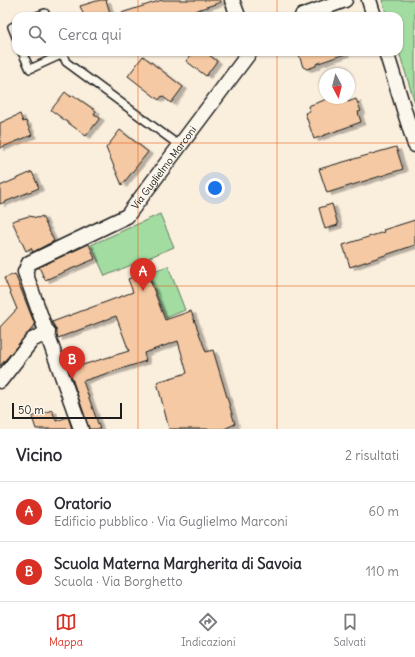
<!DOCTYPE html>
<html lang="it">
<meta charset="utf-8">
<style>
body{margin:0;font-family:Delius,sans-serif;background:#f2f2f3;color:#2b2b33}
.compass{position:absolute;left:319px;top:68px;width:36px;height:36px;border-radius:50%;background:#fff;box-shadow:0 1px 3px #0004;rotate:173deg}
.scale{position:absolute;left:12px;bottom:10px;width:110px;box-sizing:border-box;padding-left:4px;border:2px solid #1c1c1c;border-top:0;font-size:11px;line-height:14px;white-space:nowrap;color:#1c1c1c;-webkit-text-stroke:3px #fbf7ec;paint-order:stroke}
.you{position:absolute;left:215px;top:188px;width:14px;height:14px;margin:-10px;border:3px solid #fff;border-radius:50%;background:#1a73e8;box-shadow:0 0 0 6px #1a73e833}
.badge{display:grid;place-items:center;width:26px;height:26px;border-radius:50%;background:#d93025;color:#fff;font-size:13px;font-weight:700}
.pin{position:absolute;translate:-50% -33px;filter:drop-shadow(0 1px 2px #0008)}
.pin::after{content:'';position:absolute;top:21px;width:14px;height:12px;background:inherit;clip-path:polygon(0 0,100% 0,50% 100%)}
.list{margin:0;padding:0;list-style:none}
h2{display:flex;justify-content:space-between;align-items:center;height:52px;margin:0;padding:0 16px;font-size:17px}
h2 small{font-size:13px;font-weight:400;color:#7c7c81}
.list li{display:grid;grid-template-columns:26px 1fr auto;gap:12px;align-items:center;box-sizing:border-box;height:60px;padding:0 16px;border-top:1px solid #e1e1e2}
.list b{display:block;font-size:15px;white-space:nowrap}
.list p{margin:0;font-size:13px;white-space:nowrap;color:#7c7c81}
.list em{font-size:13px;font-style:normal;color:#7c7c81}
.icon{flex:none;width:22px;height:22px;fill:none;stroke:currentColor;stroke-width:2;stroke-linecap:round;stroke-linejoin:round}
.map{position:relative;flex:none;width:415px;height:429px;overflow:hidden}
.search{position:absolute;background:#fff;box-shadow:0 1px 3px #0004;left:12px;right:12px;top:12px;height:44px;display:flex;align-items:center;gap:10px;box-sizing:border-box;padding:0 14px;border-radius:12px;color:#7c7c81;font-size:15px}
.sheet{height:172px;background:#fff}
nav{display:flex;justify-content:space-around;align-items:center;box-sizing:border-box;height:56px;border-top:1px solid #e1e1e2;background:#fff;font-size:11px;color:#7c7c81}
nav a{display:grid;justify-items:center;gap:2px}
nav .on{color:#d93025}
.map>svg:first-child{display:block}
</style>
<div class="map">
<svg width="415" height="429" viewBox="0 0 415 429">
<defs>
<filter id="shadow"><feDropShadow dx="4.5" dy="2.5" stdDeviation="0" flood-color="#0004"/></filter>
</defs>
<rect width="100%" height="100%" fill="#faeedd"/>
<filter id="ink" filterUnits="userSpaceOnUse"><feTurbulence type="fractalNoise" baseFrequency=".025" numOctaves="2"/><feDisplacementMap in="SourceGraphic" scale="8" xChannelSelector="R" yChannelSelector="G"/><feConvolveMatrix kernelMatrix="1 2 1 2 8 2 1 2 1" color-interpolation-filters="sRGB"/></filter>
<g filter="url(#ink)">
<g fill="#a2dca1" stroke="#5f7c5e">
<polygon points="382,0 415,0 415,103 399,52 399,16 387,16"/>
<polygon points="160,214 174,247 105,276 91,245"/>
<polygon points="168,266 185,310 166,318 148,273"/>
</g>
<g fill="#f4c9a3" stroke="#1c1c1c" filter="url(#shadow)">
<polygon points="100,0 106,0 111,16 84,16 80,6"/>
<polygon points="162,0 221,0 221,2 180,16 119,16 118,14"/>
<polygon points="193,52 205,52 217,61 206,76 186,61"/>
<polygon points="298,52 344,52 345,54 316,64 316,66 307,69 303,67"/>
<polygon points="143,56 183,87 171,103 162,96 159,100 128,76"/>
<polygon points="65,92 71,97 73,95 96,111 94,114 100,118 86,136 51,110"/>
<polygon points="330,98 347,98 348,102 356,99 361,111 358,112 361,122 314,139 305,113 310,111 308,106"/>
<polygon points="20,114 23,122 26,121 32,135 0,148 0,123"/>
<polygon points="120,130 148,152 122,185 106,148"/>
<polygon points="396,147 403,169 327,193 319,169"/>
<polygon points="32,172 39,188 0,204 0,186"/>
<polygon points="332,204 338,225 325,229 319,208"/>
<polygon points="29,216 38,218 42,216 54,241 33,252 31,248 26,251 12,221"/>
<polygon points="415,220 415,245 350,267 343,245 384,232 383,230"/>
<polygon points="89,244 95,259 45,280 39,267"/>
<polygon points="147,272 165,320 191,311 206,352 213,350 235,424 224,429 169,429 157,382 187,373 178,341 144,353 146,361 83,381 100,429 89,429 69,369 129,351 116,316 58,338 56,329 52,322 133,292 128,279"/>
<polygon points="15,274 35,325 0,366 0,327 17,309 4,278"/>
<polygon points="52,410 56,421 68,417 72,429 36,429 32,417"/>
</g>
<g fill="none" stroke-linecap="round" stroke-linejoin="round">
<defs>
<g id="lane">
<polyline points="37,16 45,13 46,16"/>
<polyline points="16,25 12,27 16,37"/>
<polyline points="22,52 30,69 63,54"/>
<polyline points="62,52 66,62 180,146"/>
</g>
<g id="street">
<polyline points="232,0 238,16"/>
<polyline points="369,0 374,16"/>
<polyline points="302,16 345,0"/>
<polyline points="386,52 415,145"/>
<polyline points="0,381 32,340 48,332"/>
<path id="s1" d="M81,429L25,272L29,263L127,216L250,52"/>
</g>
</defs>
<use href="#lane" stroke="#1c1c1c" stroke-width="10"/>
<use href="#street" stroke="#1c1c1c" stroke-width="17"/>
<use href="#lane" stroke="#fbf7ec" stroke-width="7"/>
<use href="#street" stroke="#fbf7ec" stroke-width="14"/>
</g>
</g>
<path fill="none" stroke="#e8590c" stroke-width="1" stroke-opacity="0.55" d="M138,0V16M277,0V16M138,52V429M277,52V429M0,143H415M0,286H415"/>
<g text-anchor="middle" stroke-width="3.5" stroke-linejoin="round" paint-order="stroke">
<g font-size="10" fill="#1c1c1c" stroke="#fbf7ec">
<text dy="4" stroke="none"><textPath href="#s1" startOffset="346">Via Guglielmo Marconi</textPath></text>
</g>
</g>
</svg>
<svg class="compass" viewBox="-18 -18 36 36"><path d="M0-13l5 13h-10z" fill="#e53935"/><path d="M0 13l5-13h-10z" fill="#7c7c81"/></svg>
<div class="scale">50 m</div>
<div class="you"></div>
<div class="pin badge" style="left:143px;top:291px">A</div>
<div class="pin badge" style="left:72px;top:379px">B</div>
<div class="search"><svg class="icon" aria-label="search" viewBox="0 0 24 24"><circle cx="10" cy="10" r="6"/><path d="M15 15l6 6"/></svg>Cerca qui</div>
</div>
<section class="sheet">
<h2>Vicino<small>2 risultati</small></h2>
<ul class="list">
<li><span class="badge">A</span><div><b>Oratorio</b><p>Edificio pubblico · Via Guglielmo Marconi</p></div><em>60 m</em></li>
<li><span class="badge">B</span><div><b>Scuola Materna Margherita di Savoia</b><p>Scuola · Via Borghetto</p></div><em>110 m</em></li>
</ul>
</section>
<nav>
<a class="on"><svg class="icon" aria-label="map" viewBox="0 0 24 24"><path d="M3 6l6-2 6 2 6-2v14l-6 2-6-2-6 2zM9 4v14M15 6v14"/></svg>Mappa</a>
<a><svg class="icon" aria-label="directions" viewBox="0 0 24 24"><path d="M12 3l9 9-9 9-9-9zM9 14v-3h6M13 9l2 2-2 2"/></svg>Indicazioni</a>
<a><svg class="icon" aria-label="saved" viewBox="0 0 24 24"><path d="M7 4h10v16l-5-4-5 4z"/></svg>Salvati</a>
</nav>
